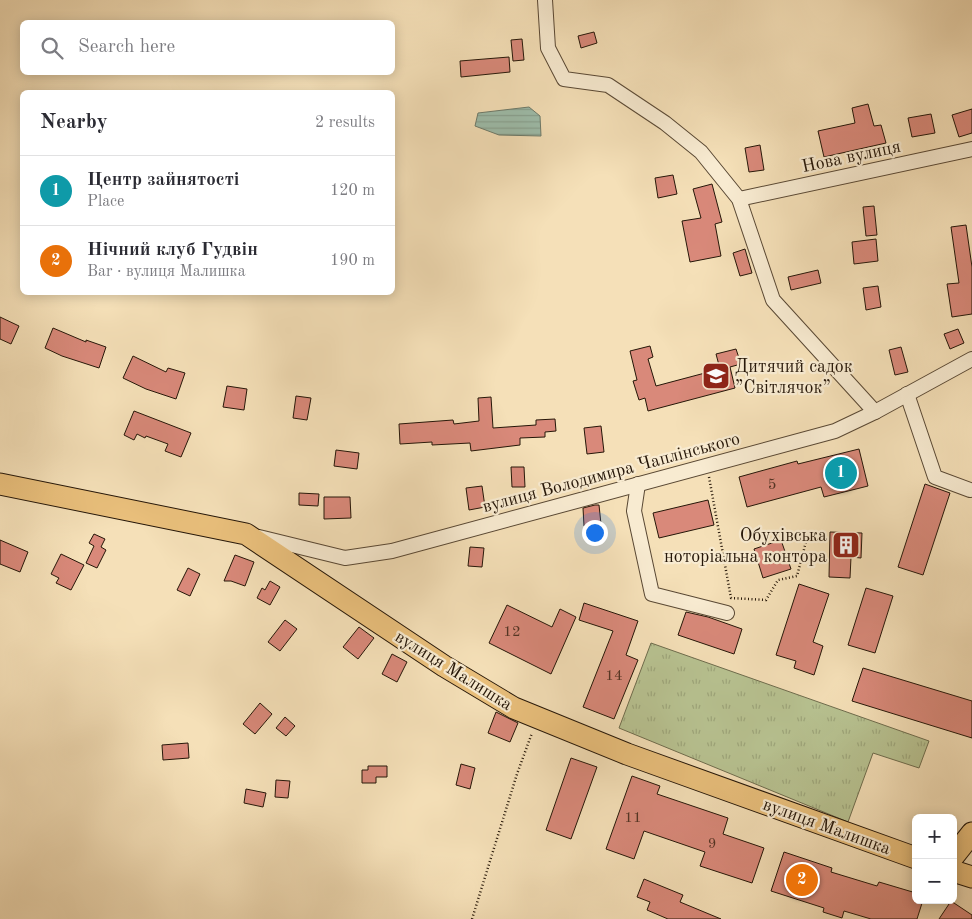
<!DOCTYPE html>
<meta charset="utf-8">
<style>
body{margin:0;font-family:"Old Standard TT",serif;background:#f2f2f3;color:#2b2b33}
.controls{position:absolute;right:15px;bottom:15px;display:grid;overflow:hidden;border-radius:8px;box-shadow:0 2px 12px #0003}
.controls button{width:45px;height:45px;display:grid;place-items:center;padding:0;border:0;border-bottom:1px solid #e1e1e2;background:#fff;color:#2b2b33;font:25px sans-serif}
.you{position:absolute;left:594px;top:532px;width:18px;height:18px;margin:-12px;border:4px solid #fff;border-radius:50%;background:#1a73e8;box-shadow:0 0 0 8px #1a73e833}
.badge{display:grid;place-items:center;width:32px;height:32px;border-radius:50%;background:#0f766e;color:#fff;font-size:16px;font-weight:700}
.pin{position:absolute;translate:-50% -50%;border:2px solid #fff;box-shadow:0 1px 5px #0006}
.list{margin:0;padding:0;list-style:none}
h2{display:flex;justify-content:space-between;align-items:center;height:65px;margin:0;padding:0 20px;font-size:21px}
h2 small{font-size:16px;font-weight:400;color:#7c7c81}
.list li{display:grid;grid-template-columns:32px 1fr auto;gap:15px;align-items:center;box-sizing:border-box;height:70px;padding:0 20px;border-top:1px solid #e1e1e2}
.list b{display:block;font-size:19px;white-space:nowrap}
.list p{margin:0;font-size:16px;white-space:nowrap;color:#7c7c81}
.list em{font-size:16px;font-style:normal;color:#7c7c81}
.icon{flex:none;width:28px;height:28px;fill:none;stroke:currentColor;stroke-width:2;stroke-linecap:round;stroke-linejoin:round}
.map{position:relative;flex:none;width:972px;height:919px;overflow:hidden}
.search{position:absolute;background:#fff;box-shadow:0 2px 12px #0003;left:20px;top:20px;width:375px;height:55px;display:flex;align-items:center;gap:12px;box-sizing:border-box;padding:0 18px;border-radius:8px;color:#7c7c81;font-size:19px}
.panel{position:absolute;background:#fff;box-shadow:0 2px 12px #0003;left:20px;top:90px;width:375px;height:205px;border-radius:8px}
.map>svg:first-child{display:block}
</style>
<div class="map">
<svg width="972" height="919" viewBox="0 0 972 919">
<defs>
<pattern id="park-tufts" width="24" height="20" patternUnits="userSpaceOnUse" patternTransform="scale(1.25)"><rect width="24" height="20" fill="#b8c392"/><path d="M3 7l-1-3M5 7V3M7 7l1-3M15 17l-1-3M17 17v-4M19 17l1-3" fill="none" stroke="#9ea77c"/></pattern>
<pattern id="water-rules" width="6" height="5" patternUnits="userSpaceOnUse" patternTransform="scale(1.25)"><rect width="6" height="5" fill="#9dbdab"/><path d="M0 2.5h6" fill="none" stroke="#87a292"/></pattern>
</defs>
<rect width="100%" height="100%" fill="#f5e0b8"/>
<filter id="stains"><feTurbulence type="fractalNoise" baseFrequency=".004" numOctaves="4"/><feColorMatrix values="0 0 0 0 .2 0 0 0 0 .09 0 0 0 0 .02 0 0 0 .5 -.17"/></filter>
<radialGradient id="worn" r=".72"><stop offset=".6" stop-color="#630" stop-opacity="0"/><stop offset="1" stop-color="#630" stop-opacity=".3"/></radialGradient>
<polygon fill="url(#park-tufts)" stroke="#6e6c4d" points="651,643 929,741 919,768 873,753 848,822 619,728"/>
<polygon fill="url(#water-rules)" stroke="#6d7a6a" points="529,107 540,116 541,136 499,135 475,126 478,113"/>
<g fill="#d9897a" stroke="#251608">
<polygon points="594,32 597,43 581,48 578,36"/>
<polygon points="522,39 524,60 513,61 511,40"/>
<polygon points="509,57 510,72 461,77 460,61"/>
<polygon points="868,104 874,126 881,125 886,143 824,157 818,131 855,123 852,108"/>
<polygon points="972,109 972,133 959,137 952,115"/>
<polygon points="931,114 935,133 912,137 908,118"/>
<polygon points="760,145 764,170 749,172 745,148"/>
<polygon points="673,175 677,194 658,198 655,178"/>
<polygon points="712,184 722,222 715,224 721,256 690,262 682,221 701,218 693,189"/>
<polygon points="874,206 877,235 866,236 863,207"/>
<polygon points="966,225 972,267 972,314 952,317 947,284 959,283 951,227"/>
<polygon points="876,239 878,261 854,264 852,242"/>
<polygon points="745,249 752,273 740,276 733,253"/>
<polygon points="818,270 821,283 791,290 788,277"/>
<polygon points="878,286 881,307 866,310 863,288"/>
<polygon points="0,317 19,326 11,344 0,339"/>
<polygon points="53,328 86,342 86,340 106,347 99,368 62,356 45,348"/>
<polygon points="958,329 964,343 950,349 944,334"/>
<polygon points="650,346 653,357 648,359 656,386 720,369 716,354 736,349 741,364 730,367 735,388 648,411 645,398 639,400 633,381 637,380 630,351"/>
<polygon points="901,347 908,372 895,375 889,350"/>
<polygon points="133,356 166,372 168,368 185,373 176,399 146,389 123,378"/>
<polygon points="227,386 247,389 244,410 223,407"/>
<polygon points="296,396 311,398 307,420 293,418"/>
<polygon points="491,397 493,428 536,425 536,420 555,419 556,431 545,432 545,437 520,438 520,445 471,451 470,443 432,445 432,442 400,444 399,424 453,420 454,424 479,421 478,398"/>
<polygon points="134,411 191,433 181,457 165,451 168,444 146,436 145,438 137,434 134,440 124,435"/>
<polygon points="601,426 604,452 587,454 584,428"/>
<polygon points="859,449 868,486 824,497 821,487 747,507 739,477 797,461 798,464"/>
<polygon points="336,450 359,453 357,469 334,466"/>
<polygon points="511,467 524,467 525,487 512,487"/>
<polygon points="925,484 950,493 923,575 898,567"/>
<polygon points="482,486 485,507 469,510 466,488"/>
<polygon points="299,493 319,494 318,506 299,505"/>
<polygon points="324,497 350,497 351,518 324,519"/>
<polygon points="708,500 714,525 659,538 653,513"/>
<polygon points="595,505 599,505 601,524 584,526 583,508"/>
<polygon points="830,532 862,533 861,558 851,557 850,578 829,577"/>
<polygon points="94,534 105,539 101,547 106,550 97,568 86,563 94,546 89,543"/>
<polygon points="0,540 28,552 20,572 0,564"/>
<polygon points="781,540 791,569 763,578 754,549"/>
<polygon points="470,547 484,548 482,567 468,566"/>
<polygon points="61,554 84,565 71,590 56,583 59,578 51,574"/>
<polygon points="235,555 254,562 245,586 231,581 224,581"/>
<polygon points="188,568 200,574 190,596 177,590"/>
<polygon points="270,581 280,587 270,605 257,598 262,588 265,590"/>
<polygon points="799,584 829,594 813,642 823,646 814,675 794,668 796,661 776,655"/>
<polygon points="866,588 893,596 875,653 848,645"/>
<polygon points="584,603 638,621 626,655 638,660 614,719 583,707 613,631 579,620"/>
<polygon points="507,605 552,627 560,609 576,617 551,674 489,643"/>
<polygon points="686,612 708,617 742,629 734,654 678,635"/>
<polygon points="285,620 297,629 280,651 268,642"/>
<polygon points="359,627 374,638 358,659 343,647"/>
<polygon points="392,654 407,662 397,682 382,674"/>
<polygon points="863,668 972,701 972,738 852,701"/>
<polygon points="260,703 272,714 255,734 243,724"/>
<polygon points="496,712 518,723 510,742 488,733"/>
<polygon points="285,717 295,726 286,736 276,728"/>
<polygon points="188,743 189,758 163,760 162,745"/>
<polygon points="571,758 597,767 571,839 546,830"/>
<polygon points="461,764 475,768 470,789 456,785"/>
<polygon points="368,766 387,766 387,777 376,777 376,783 362,783 362,770 368,770"/>
<polygon points="632,776 660,786 657,794 728,818 723,834 764,848 752,883 700,866 705,852 644,831 634,859 606,849"/>
<polygon points="276,780 290,781 288,798 275,797"/>
<polygon points="246,789 266,793 263,807 244,803"/>
<polygon points="784,852 832,868 831,872 877,886 879,882 916,893 916,900 923,900 917,919 871,919 844,911 842,918 823,912 824,908 771,891"/>
<polygon points="644,879 683,895 680,902 721,919 668,919 647,910 650,902 637,897"/>
<polygon points="951,901 972,915 972,919 939,919"/>
</g>
<g fill="none" stroke-linecap="round" stroke-linejoin="round">
<defs>
<g id="street">
<polyline points="545,0 548,48 564,79 608,85 665,123 701,152 739,199 773,300 875,412"/>
<polyline points="739,199 972,149"/>
<polyline points="907,394 935,477 970,490"/>
<polyline points="638,484 634,511 652,594 727,613"/>
<polyline points="259,537 345,558 392,551 835,431 875,412 972,359"/>
</g>
<g id="primary">
<polyline points="0,484 246,534 444,666 514,708 627,754 916,858"/>
<polyline points="953,857 972,833"/>
<polyline points="953,871 972,877"/>
</g>
</defs>
<use href="#street" stroke="#594834" stroke-width="16"/>
<use href="#primary" stroke="#251608" stroke-width="23"/>
<g stroke="#251608" stroke-width="2.5" stroke-dasharray="1 2.5" stroke-linecap="butt">
<polyline points="709,477 731,598 766,600 778,580 797,576 807,538"/>
<polyline points="472,919 517,774 532,733"/>
</g>
<use href="#street" stroke="#f8ebd1" stroke-width="14"/>
<use href="#primary" stroke="#eac07c" stroke-width="21"/>
</g>
<defs>
<symbol id="school-square" viewBox="-11 -11 22 22"><rect x="-9" y="-9" width="18" height="18" rx="4" fill="#8f2418" stroke="#f8ebd1"/><path d="M0-5L7-2L0 1L-7-2ZM-4 1L0 2.5L4 1V4Q0 6-4 4Z" fill="#fff"/></symbol>
<symbol id="building-square" viewBox="-11 -11 22 22"><rect x="-9" y="-9" width="18" height="18" rx="4" fill="#8f2418" stroke="#f8ebd1"/><path d="M-4-6H4V6H1V3H-1V6H-4ZM-2.5-4.3h1.7v1.8h-1.7ZM.8-4.3h1.7v1.8H.8ZM-2.5-1h1.7V.8h-1.7ZM.8-1h1.7V.8H.8Z" fill="#fff"/></symbol>
</defs>
<g fill-rule="evenodd">
<use href="#school-square" x="700" y="360" width="32" height="32"/>
<use href="#building-square" x="830" y="529" width="32" height="32"/>
</g>
<g text-anchor="middle" stroke-width="4.5" stroke-linejoin="round" paint-order="stroke">
<g font-size="15" fill="#523324">
<text x="772" y="489">5</text>
<text x="512" y="636">12</text>
<text x="614" y="680">14</text>
<text x="633" y="822">11</text>
<text x="712" y="848">9</text>
</g>
<g font-size="18" fill="#251608" stroke="#f8ebd1">
<text transform="translate(851 156) rotate(-12)" y="6">Нова вулиця</text>
<text transform="translate(611 472) rotate(-15)" y="6">вулиця Володимира Чаплінського</text>
<text transform="translate(454 670) rotate(32)" y="6">вулиця Малишка</text>
<text transform="translate(827 826) rotate(20)" y="6">вулиця Малишка</text>
</g>
<g font-size="18" fill="#251608" stroke="#f8ebd1" text-anchor="start">
<text x="735" y="372">Дитячий садок<tspan x="735" dy="21">”Світлячок”</tspan></text>
<text x="827" y="541" text-anchor="end">Обухівська<tspan x="827" dy="21">ноторіальна контора</tspan></text>
</g>
</g>
<rect width="100%" height="100%" filter="url(#stains)"/>
<rect width="100%" height="100%" fill="url(#worn)"/>
</svg>
<div class="controls">
<button>+</button>
<button>−</button>
</div>
<div class="you"></div>
<div class="pin badge" style="left:841px;top:473px;background:#0f9aa8">1</div>
<div class="pin badge" style="left:802px;top:880px;background:#e8710a">2</div>
<div class="search"><svg class="icon" aria-label="search" viewBox="0 0 24 24"><circle cx="10" cy="10" r="6"/><path d="M15 15l6 6"/></svg>Search here</div>
<section class="panel">
<h2>Nearby<small>2 results</small></h2>
<ul class="list">
<li><span class="badge" style="background:#0f9aa8">1</span><div><b>Центр зайнятості</b><p>Place</p></div><em>120 m</em></li>
<li><span class="badge" style="background:#e8710a">2</span><div><b>Нічний клуб Гудвін</b><p>Bar · вулиця Малишка</p></div><em>190 m</em></li>
</ul>
</section>
</div>
